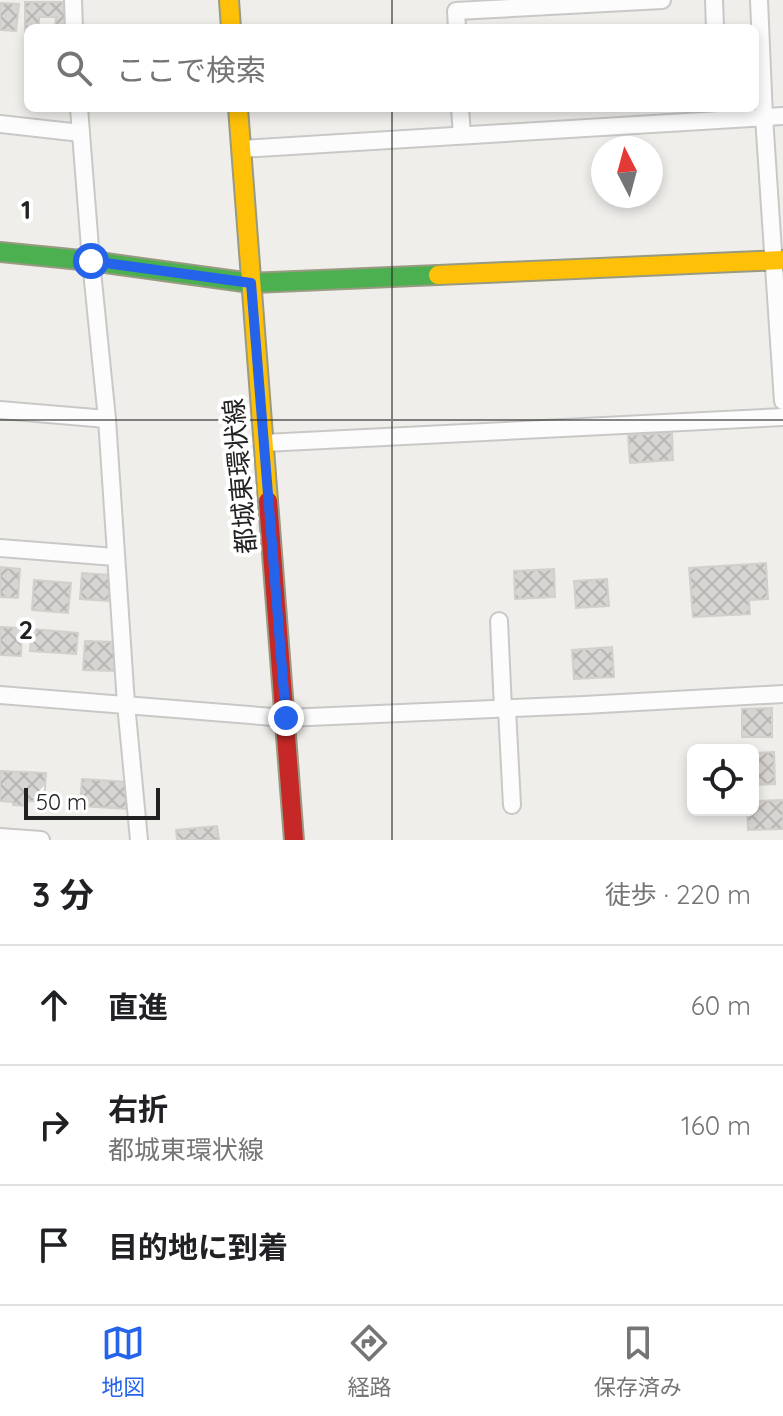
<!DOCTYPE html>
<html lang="ja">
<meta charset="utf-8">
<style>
body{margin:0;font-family:Quicksand,"Noto Sans JP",sans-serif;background:#f2f2f2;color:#202124}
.controls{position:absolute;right:24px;bottom:24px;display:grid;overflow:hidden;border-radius:12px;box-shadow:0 4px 12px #0003}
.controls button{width:72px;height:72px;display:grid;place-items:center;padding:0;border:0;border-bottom:2px solid #e0e0e0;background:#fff;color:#202124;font:40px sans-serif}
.compass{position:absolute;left:591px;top:136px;width:72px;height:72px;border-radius:50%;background:#fff;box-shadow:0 4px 12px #0003;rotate:354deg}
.scale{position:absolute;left:24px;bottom:20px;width:136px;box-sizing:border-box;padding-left:8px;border:4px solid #222;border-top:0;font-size:22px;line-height:28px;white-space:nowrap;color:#222;-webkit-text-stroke:6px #fff;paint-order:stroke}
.stop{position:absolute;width:24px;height:24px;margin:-18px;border:6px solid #2563eb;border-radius:50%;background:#fff}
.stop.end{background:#2563eb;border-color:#fff;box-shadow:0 2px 8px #0008}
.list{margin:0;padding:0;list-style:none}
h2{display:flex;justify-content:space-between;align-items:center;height:104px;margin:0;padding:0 32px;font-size:34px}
h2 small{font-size:26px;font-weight:400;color:#757577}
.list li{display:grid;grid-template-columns:52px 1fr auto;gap:24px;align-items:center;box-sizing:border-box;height:120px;padding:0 32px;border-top:2px solid #e0e0e0}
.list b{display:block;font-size:30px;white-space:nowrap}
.list p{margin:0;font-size:26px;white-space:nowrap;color:#757577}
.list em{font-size:26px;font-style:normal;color:#757577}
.icon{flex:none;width:44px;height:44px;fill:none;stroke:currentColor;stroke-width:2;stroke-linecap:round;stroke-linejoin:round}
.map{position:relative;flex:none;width:783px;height:840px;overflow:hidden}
.search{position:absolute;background:#fff;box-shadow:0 4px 12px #0003;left:24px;right:24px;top:24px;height:88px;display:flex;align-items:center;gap:20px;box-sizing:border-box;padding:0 28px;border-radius:12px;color:#757577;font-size:30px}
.sheet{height:464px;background:#fff}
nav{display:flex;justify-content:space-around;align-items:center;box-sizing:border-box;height:112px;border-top:2px solid #e0e0e0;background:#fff;font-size:22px;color:#757577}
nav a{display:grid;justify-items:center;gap:4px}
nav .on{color:#2563eb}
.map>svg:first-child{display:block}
</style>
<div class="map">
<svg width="783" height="840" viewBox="0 0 783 840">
<defs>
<pattern id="building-cross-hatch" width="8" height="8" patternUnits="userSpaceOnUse" patternTransform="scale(2)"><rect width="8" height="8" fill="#d7d4d2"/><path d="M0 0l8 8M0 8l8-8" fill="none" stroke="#b8b6b4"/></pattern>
</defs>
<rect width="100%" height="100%" fill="#f0eeeb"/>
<g fill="url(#building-cross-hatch)" stroke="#d3d0cc" stroke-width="2">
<polygon points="25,2 70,2 69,28 55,28 56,17 39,17 39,28 28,28 28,48 25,48"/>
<polygon points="0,3 19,4 16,31 0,30"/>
<polygon points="672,433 673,460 630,463 628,435"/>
<polygon points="766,563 768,599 749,600 750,614 693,617 689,568"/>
<polygon points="0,567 20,569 18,598 0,597"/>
<polygon points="554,569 555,597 515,599 514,571"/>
<polygon points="82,573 111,575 109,601 80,599"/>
<polygon points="607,579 609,606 576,608 574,581"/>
<polygon points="34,580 71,583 68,613 32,610"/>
<polygon points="0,627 22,628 21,656 0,655"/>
<polygon points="32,629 78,633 76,654 30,651"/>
<polygon points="85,641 117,642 116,671 83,670"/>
<polygon points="612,647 614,677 574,679 572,650"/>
<polygon points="772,708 772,737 742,737 742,709"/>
<polygon points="774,752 775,784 753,785 753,753"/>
<polygon points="0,771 46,773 44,802 27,801 27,806 13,805 13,802 0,801"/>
<polygon points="82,779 129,782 127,809 80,806"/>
<polygon points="783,800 783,829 748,830 747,810 753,810 753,801"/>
<polygon points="217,826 219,840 177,840 176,830"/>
</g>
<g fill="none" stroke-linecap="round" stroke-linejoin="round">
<defs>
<g id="street">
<polyline points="73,0 74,28"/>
<polyline points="714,0 715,28"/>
<polyline points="759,0 764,117 783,401"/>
<polyline points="457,28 456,11 662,0"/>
<polyline points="79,108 91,261 107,419 126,704 139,840"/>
<polyline points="460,108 462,135"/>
<polyline points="0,124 81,133"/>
<polyline points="241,149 783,116"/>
<polyline points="0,410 107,419"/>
<polyline points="264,443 783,417"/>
<polyline points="0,548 115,557"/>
<polyline points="499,621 503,709"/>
<polyline points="0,695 286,718 584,705 783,694"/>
<polyline points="507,709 512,805"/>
<polyline points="0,837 41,840"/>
</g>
<polyline id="fast" points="0,252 91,261 251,283 438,275"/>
<g id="slow">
<polyline points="229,0 231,28"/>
<polyline points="238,108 268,501"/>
<polyline points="438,275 783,260"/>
</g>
<polyline id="jam" points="268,501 294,840"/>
</defs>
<use href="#street" stroke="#c9c8c7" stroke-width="20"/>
<use href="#fast" stroke="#999a82" stroke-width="22"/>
<use href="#slow" stroke="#999a82" stroke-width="22"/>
<use href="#jam" stroke="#999a82" stroke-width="22"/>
<use href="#street" stroke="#fdfcfc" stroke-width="16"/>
<use href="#fast" stroke="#4caf50" stroke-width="18"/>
<use href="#slow" stroke="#ffc107" stroke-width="18"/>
<use href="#jam" stroke="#c62828" stroke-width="18"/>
</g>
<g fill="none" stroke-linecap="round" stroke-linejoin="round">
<polyline stroke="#2563eb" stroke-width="10" points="91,261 251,283 286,718"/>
</g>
<path fill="none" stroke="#222" stroke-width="2" stroke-opacity="0.55" d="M392,0V28M392,108V840M0,420H783"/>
<g text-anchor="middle" stroke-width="8" stroke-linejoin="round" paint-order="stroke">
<g font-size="26" fill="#222" stroke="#fff">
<text transform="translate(240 476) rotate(-95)" y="9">都城東環状線</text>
</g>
</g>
<g font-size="26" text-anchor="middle" font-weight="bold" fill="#222" stroke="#fff" stroke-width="8" stroke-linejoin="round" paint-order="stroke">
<text x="26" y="219">1</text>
<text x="26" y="639">2</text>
</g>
</svg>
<div class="controls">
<button><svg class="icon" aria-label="locate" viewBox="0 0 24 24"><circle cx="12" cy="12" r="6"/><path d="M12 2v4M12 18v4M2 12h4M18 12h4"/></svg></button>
</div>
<svg class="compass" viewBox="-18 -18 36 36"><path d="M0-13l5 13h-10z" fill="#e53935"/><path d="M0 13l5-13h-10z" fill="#757577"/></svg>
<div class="scale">50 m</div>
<div class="stop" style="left:91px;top:261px"></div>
<div class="stop end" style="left:286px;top:718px"></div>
<div class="search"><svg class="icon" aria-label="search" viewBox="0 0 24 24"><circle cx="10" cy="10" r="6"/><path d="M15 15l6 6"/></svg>ここで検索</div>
</div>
<section class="sheet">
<h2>3 分<small>徒歩 · 220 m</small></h2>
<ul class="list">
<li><svg class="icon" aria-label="ahead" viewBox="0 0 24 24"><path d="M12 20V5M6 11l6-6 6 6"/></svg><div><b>直進</b></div><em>60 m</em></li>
<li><svg class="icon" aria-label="right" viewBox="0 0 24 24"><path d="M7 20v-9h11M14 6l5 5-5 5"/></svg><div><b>右折</b><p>都城東環状線</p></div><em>160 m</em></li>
<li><svg class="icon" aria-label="arrive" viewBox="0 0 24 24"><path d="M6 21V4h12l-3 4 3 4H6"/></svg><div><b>目的地に到着</b></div></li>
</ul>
</section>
<nav>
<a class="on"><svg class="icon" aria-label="map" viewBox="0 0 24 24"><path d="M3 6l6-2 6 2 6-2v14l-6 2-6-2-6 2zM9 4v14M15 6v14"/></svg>地図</a>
<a><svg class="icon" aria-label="directions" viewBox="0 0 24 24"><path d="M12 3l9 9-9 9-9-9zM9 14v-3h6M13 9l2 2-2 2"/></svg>経路</a>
<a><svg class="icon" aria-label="saved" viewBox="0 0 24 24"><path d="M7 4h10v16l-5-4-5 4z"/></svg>保存済み</a>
</nav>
